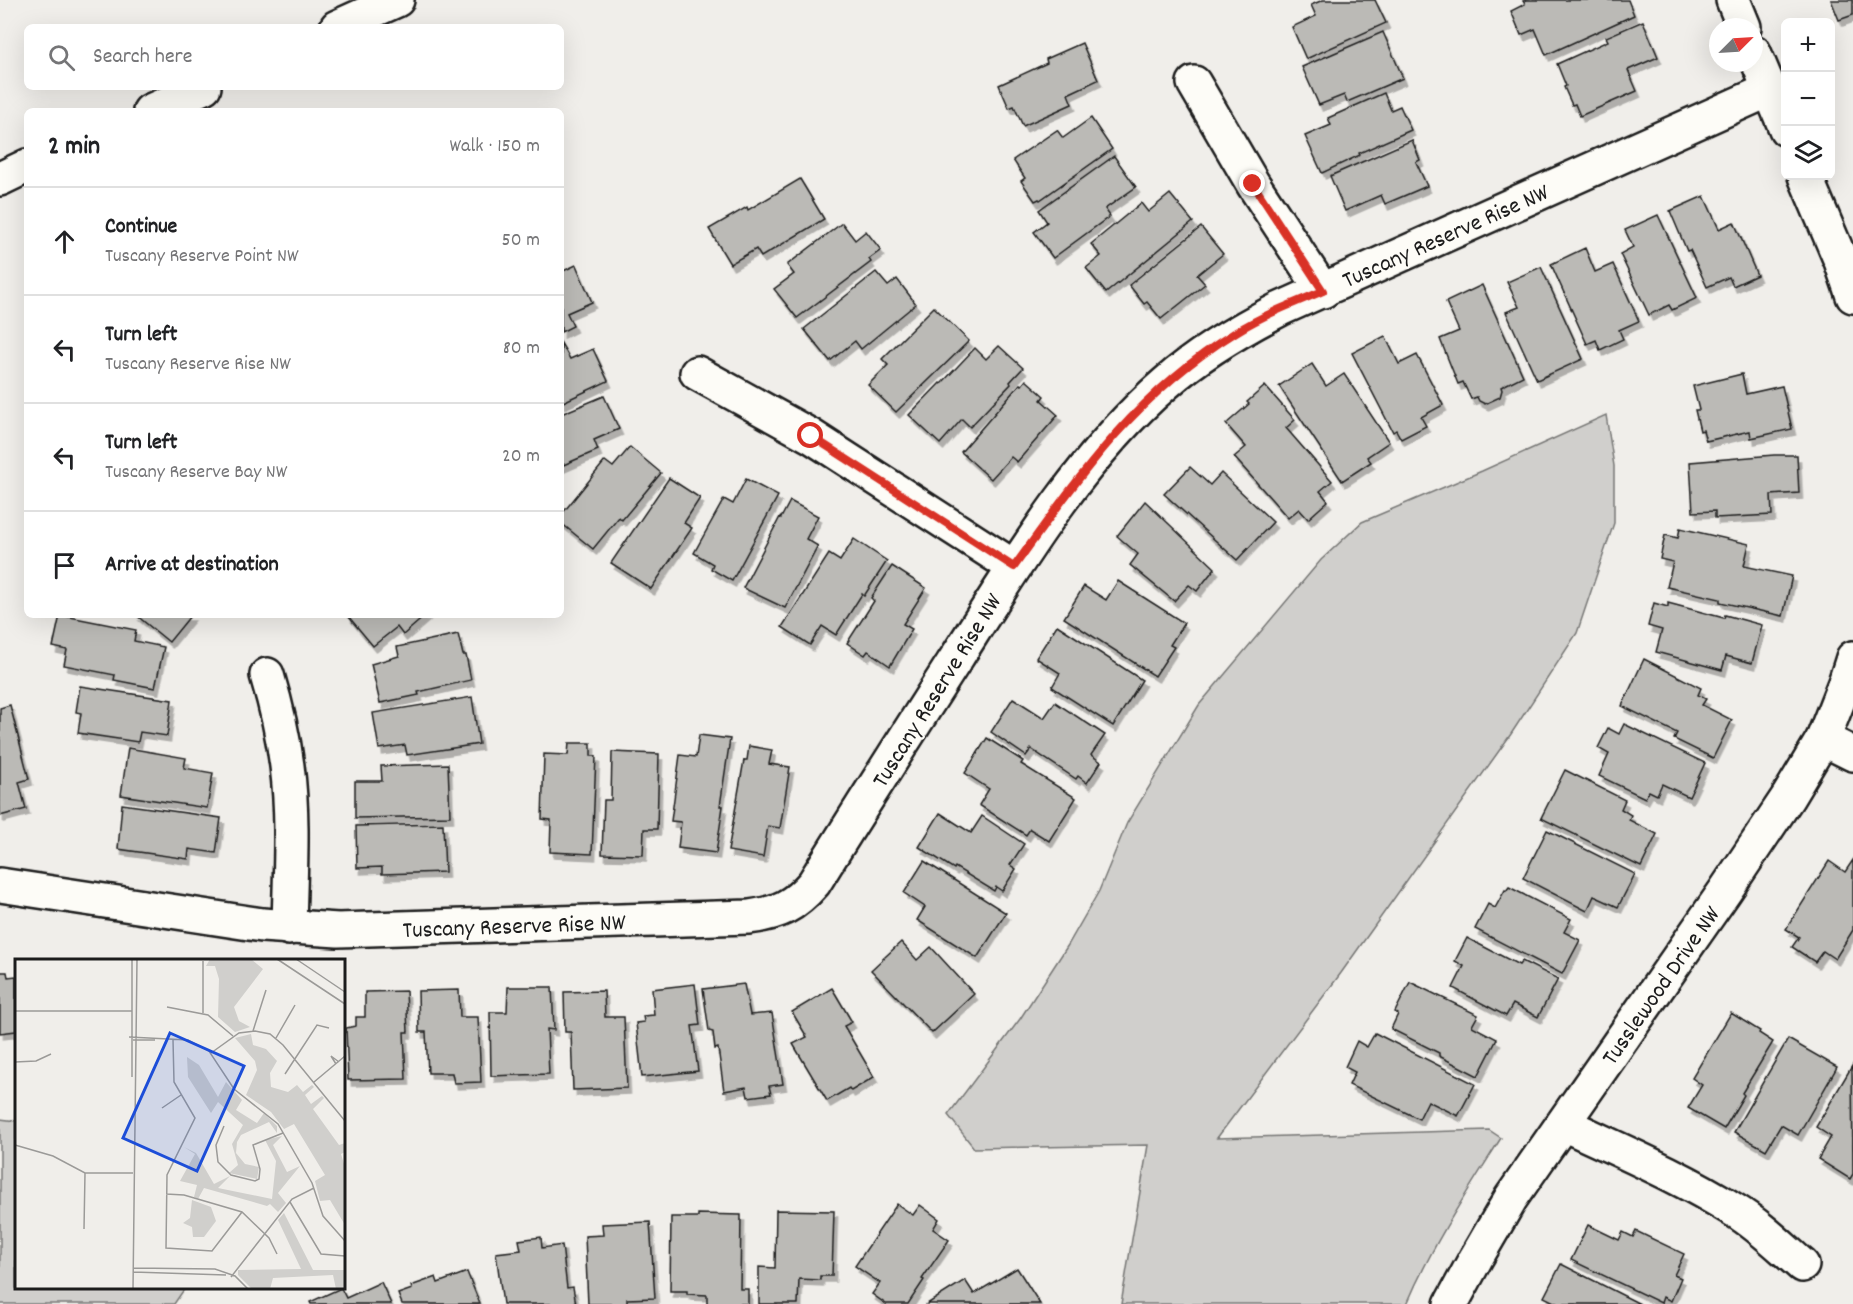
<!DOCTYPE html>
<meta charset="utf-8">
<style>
body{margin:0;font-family:Dekko,sans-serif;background:#f2f2f2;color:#202124}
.controls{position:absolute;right:18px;top:18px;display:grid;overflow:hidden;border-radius:9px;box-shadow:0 6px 24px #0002}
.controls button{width:54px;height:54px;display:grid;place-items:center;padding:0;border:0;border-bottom:2px solid #e0e0e0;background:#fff;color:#202124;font:30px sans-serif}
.compass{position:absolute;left:1709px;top:18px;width:54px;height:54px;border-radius:50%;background:#fff;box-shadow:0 6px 24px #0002;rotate:66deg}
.stop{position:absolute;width:18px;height:18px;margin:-14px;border:4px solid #d93025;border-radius:50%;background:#fff}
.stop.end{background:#d93025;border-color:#fff;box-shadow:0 2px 6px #0008}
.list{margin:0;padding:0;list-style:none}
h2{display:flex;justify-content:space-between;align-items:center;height:78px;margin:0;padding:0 24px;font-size:26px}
h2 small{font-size:20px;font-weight:400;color:#757577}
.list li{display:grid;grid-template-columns:39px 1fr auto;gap:18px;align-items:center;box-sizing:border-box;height:108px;padding:0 24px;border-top:2px solid #e0e0e0}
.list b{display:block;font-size:22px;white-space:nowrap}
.list p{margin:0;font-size:20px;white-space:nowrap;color:#757577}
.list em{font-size:20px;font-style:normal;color:#757577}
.icon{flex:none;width:33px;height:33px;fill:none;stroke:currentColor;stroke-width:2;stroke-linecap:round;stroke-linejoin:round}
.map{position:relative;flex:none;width:1853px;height:1304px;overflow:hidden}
.search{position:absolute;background:#fff;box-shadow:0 6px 24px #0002;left:24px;top:24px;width:540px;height:66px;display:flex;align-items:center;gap:15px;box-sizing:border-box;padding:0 21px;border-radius:9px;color:#757577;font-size:22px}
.panel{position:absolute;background:#fff;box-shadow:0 6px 24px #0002;left:24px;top:108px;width:540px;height:510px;border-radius:9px}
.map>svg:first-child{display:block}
</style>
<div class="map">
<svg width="1853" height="1304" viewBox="0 0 1853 1304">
<defs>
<filter id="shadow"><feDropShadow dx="3.5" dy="6" stdDeviation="0" flood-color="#0004"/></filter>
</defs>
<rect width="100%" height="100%" fill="#f0eeea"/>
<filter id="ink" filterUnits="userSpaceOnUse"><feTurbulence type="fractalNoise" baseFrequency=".0167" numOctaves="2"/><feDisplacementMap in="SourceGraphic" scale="12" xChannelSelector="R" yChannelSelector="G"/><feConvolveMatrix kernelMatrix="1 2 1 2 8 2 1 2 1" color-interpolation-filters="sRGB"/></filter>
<g filter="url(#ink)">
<g fill="#d0cfcc" stroke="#767674" stroke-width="1.5">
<path d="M1606,415L1614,466V523L1577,633L1511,734L1341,973L1217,1138L1489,1130L1501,1138C1467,1192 1432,1245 1407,1304H1121L1148,1145L974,1148L948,1115L1020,1019L1068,945L1099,891L1127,823L1199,705L1321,560L1362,522L1482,471Z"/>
<polygon points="0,1119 16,1121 16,1288 185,1288 174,1304 0,1304"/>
</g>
<g fill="#bbbab6" stroke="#1c1c1c" stroke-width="1.5" filter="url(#shadow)">
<polygon points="1323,0 1375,0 1386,23 1306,59 1292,27 1316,16 1311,5"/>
<polygon points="1526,0 1628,0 1634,15 1546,55 1535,29 1521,35 1511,11 1525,4 1523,1"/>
<polygon points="1831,0 1853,0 1853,15 1839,20"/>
<polygon points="1643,21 1658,57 1628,70 1637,91 1580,116 1575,104 1572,105 1564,87 1566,86 1557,64 1608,41 1606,37"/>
<polygon points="1383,32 1403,78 1347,102 1344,95 1319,105 1302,67"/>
<polygon points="1082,43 1098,80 1068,94 1072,104 1023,126 1014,106 1009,108 999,85 1047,63 1046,59"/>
<polygon points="1384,93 1391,110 1400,106 1411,130 1359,153 1360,155 1322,173 1305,136 1331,125 1328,118"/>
<polygon points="1091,118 1112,149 1040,200 1039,199 1035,201 1021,181 1025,178 1013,160 1057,130 1063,138"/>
<polygon points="1412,140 1420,160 1416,162 1427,186 1385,204 1381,195 1345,211 1330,176"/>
<polygon points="1114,156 1136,187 1105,209 1110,216 1053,258 1034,232 1047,222 1039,210"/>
<polygon points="800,179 824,219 761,257 756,249 730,264 709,229 747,207 748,210"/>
<polygon points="1170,194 1193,222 1106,293 1086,268 1101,256 1091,244 1141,203 1148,212"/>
<polygon points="1704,196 1719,229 1734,222 1757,275 1733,286 1729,277 1707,287 1690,250 1687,251 1670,211"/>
<polygon points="1658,215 1697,298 1672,310 1669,305 1649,315 1620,254 1633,247 1625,230"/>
<polygon points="842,223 855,240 866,231 881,250 869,259 871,262 797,318 774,289 794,274 787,265"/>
<polygon points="1201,227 1223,254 1197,275 1205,284 1161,319 1147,302 1144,304 1129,285"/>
<polygon points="1585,248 1595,272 1613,264 1639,321 1619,330 1623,339 1600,350 1596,340 1587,344 1551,264"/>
<polygon points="576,265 592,302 567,313 573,326 561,332 561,272"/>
<polygon points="1541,267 1583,359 1537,380 1506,312 1519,307 1507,282"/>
<polygon points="876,272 888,286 897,279 916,304 861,349 855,341 830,361 804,329"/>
<polygon points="1482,285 1523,376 1501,387 1502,390 1500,397 1485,404 1479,401 1477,397 1471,399 1463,382 1458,384 1440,339 1459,331 1446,302"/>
<polygon points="934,307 969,341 896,412 868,385 888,365 882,359"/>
<polygon points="1385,336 1399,364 1417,355 1443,405 1421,417 1426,426 1401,439 1396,430 1393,432 1352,353"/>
<polygon points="561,343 570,359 593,349 608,381 561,403"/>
<polygon points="999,346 1023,368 1010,382 1011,384 970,427 962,419 940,444 909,415 940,383 941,384 975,348 986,359"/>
<polygon points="1312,364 1326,386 1344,374 1389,442 1367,457 1371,462 1342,481 1279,386"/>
<polygon points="1742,374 1746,394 1782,386 1792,429 1751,438 1750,431 1706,441 1703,430 1700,431 1695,410 1699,410 1693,386"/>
<polygon points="1026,380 1044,396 1041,400 1058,415 1017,462 1011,457 991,479 961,452 1020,384 1022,385"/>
<polygon points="1265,386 1295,420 1286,428 1332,481 1320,491 1328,501 1308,519 1299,509 1288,518 1234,457 1246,447 1226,424 1249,404 1247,402"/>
<polygon points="604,396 619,429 594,440 598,450 561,466 561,414"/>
<polygon points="630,447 661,473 622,520 619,517 593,549 561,523 561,515 605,461 613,467"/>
<polygon points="1774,455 1797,455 1799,493 1771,495 1772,515 1715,518 1715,511 1693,512 1690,462"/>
<polygon points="1190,467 1210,485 1221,473 1273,522 1237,560 1164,494"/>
<polygon points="669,478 700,498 684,523 692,528 651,589 611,563"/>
<polygon points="746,479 778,496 732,581 711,569 713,564 694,553 724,499 733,504"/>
<polygon points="790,501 818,516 806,539 818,546 785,608 743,588 780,517 781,518"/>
<polygon points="1145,501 1215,568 1197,591 1189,585 1174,601 1130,565 1138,554 1117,536"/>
<polygon points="1680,528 1749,544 1744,566 1792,576 1783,616 1720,602 1720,599 1667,587 1673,562 1660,559 1665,535 1678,538"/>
<polygon points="854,539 887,561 864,596 862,594 836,635 822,626 810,645 782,627 829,554 840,561"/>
<polygon points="892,566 926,588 903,624 912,629 890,666 868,651 865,655 847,643 874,601 871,598"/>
<polygon points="1118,581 1184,623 1170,645 1174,647 1155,676 1064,618 1084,586 1106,600"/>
<polygon points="1654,603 1668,607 1668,603 1724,618 1725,615 1762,625 1752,663 1726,656 1722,670 1656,652 1662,630 1648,626"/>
<polygon points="60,615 136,630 134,641 164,647 155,688 114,680 115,675 64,665 67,650 53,647"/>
<polygon points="136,615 191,615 169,642"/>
<polygon points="349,615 426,615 403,635 397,627 373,646 348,616"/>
<polygon points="1057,625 1142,680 1113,726 1052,687 1060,673 1036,658"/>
<polygon points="458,634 463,655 466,655 471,680 418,692 419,695 380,703 371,664 399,656 397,647"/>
<polygon points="1644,659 1701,688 1698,695 1706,699 1702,705 1732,720 1713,758 1674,739 1677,733 1622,706"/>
<polygon points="80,686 172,700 167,736 140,732 138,742 78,733 81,713 76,712"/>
<polygon points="472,697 479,744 407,755 405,745 379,749 373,713"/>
<polygon points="1013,698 1044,718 1055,702 1105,735 1091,755 1101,762 1087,783 1078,776 1076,779 1031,749 1026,756 991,732"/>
<polygon points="10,705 29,779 19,782 26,809 0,816 0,708"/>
<polygon points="1624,724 1705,763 1689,797 1662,784 1657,795 1649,791 1645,798 1599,776 1609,754 1598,748 1608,728 1619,734"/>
<polygon points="699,735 730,739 720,806 723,806 716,853 678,848 681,822 671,821 680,755 696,757"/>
<polygon points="987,738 1023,761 1021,764 1076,798 1049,841 1030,829 1026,835 979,805 989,789 965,773"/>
<polygon points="569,743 591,743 591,756 596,756 592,854 550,852 551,820 542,819 544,754 568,755"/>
<polygon points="749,746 772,750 769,764 790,767 780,828 768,826 763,857 728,851 744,760 747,760"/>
<polygon points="128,748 186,758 184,768 213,773 207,808 121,795"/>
<polygon points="612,752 659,754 657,829 644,829 643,855 602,854 604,800 611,800"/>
<polygon points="448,764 450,816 355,818 355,781 382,781 381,766"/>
<polygon points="1565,770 1625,800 1621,809 1631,815 1629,820 1657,834 1641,867 1541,818"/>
<polygon points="122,804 221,818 216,853 189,849 188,859 118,849"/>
<polygon points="940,813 971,833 982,816 1024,844 1010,865 1016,869 1002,891 996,887 994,891 955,867 954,869 919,847"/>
<polygon points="443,824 445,872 382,874 382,867 357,868 356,826"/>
<polygon points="1547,830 1635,874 1618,907 1594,896 1587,911 1523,878"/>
<polygon points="1853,860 1853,930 1835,959 1823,951 1815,962 1792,947 1799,937 1786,929 1829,861 1845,872"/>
<polygon points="924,861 1006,913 977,958 917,920 925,907 904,893"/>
<polygon points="1509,887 1571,919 1564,932 1580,940 1562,974 1475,929 1488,904 1495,908 1505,890 1506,891"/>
<polygon points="1467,938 1519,965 1522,961 1558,979 1538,1017 1513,1004 1506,1016 1453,988 1464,966 1455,961"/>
<polygon points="901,942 917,960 931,947 974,994 932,1033 871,970"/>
<polygon points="0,972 7,972 8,977 16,976 16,1031 0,1033"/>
<polygon points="1410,982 1478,1015 1472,1026 1497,1039 1478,1076 1439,1056 1439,1053 1391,1029 1398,1014 1395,1012"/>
<polygon points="695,984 700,1025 692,1026 698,1071 642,1077 636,1023 644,1022 643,1016 654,1015 652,989"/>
<polygon points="744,984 750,1015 772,1013 783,1084 769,1086 771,1094 748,1097 746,1087 724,1091 718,1048 715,1049 713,1032 709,1031 703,989"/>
<polygon points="508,987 552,987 554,1030 547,1029 549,1074 491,1076 490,1012 507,1012"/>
<polygon points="832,988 852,1022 844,1026 874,1077 851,1091 849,1088 827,1101 793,1044 807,1037 792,1012"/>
<polygon points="459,990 460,1017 478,1017 481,1082 454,1083 452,1073 428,1073 426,1032 419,1032 418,991"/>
<polygon points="406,991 408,1032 404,1032 406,1079 348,1080 346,1028 356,1026 356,1017 365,1017 365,992"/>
<polygon points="604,991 605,1017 624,1017 627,1088 573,1090 571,1032 565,1032 564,992"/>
<polygon points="1731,1013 1760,1031 1759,1033 1773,1042 1742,1093 1744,1095 1724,1129 1688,1108 1702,1085 1692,1078"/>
<polygon points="1375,1033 1475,1084 1458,1116 1428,1101 1419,1119 1349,1085 1355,1072 1345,1067 1357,1041 1367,1047"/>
<polygon points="1788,1039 1837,1067 1798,1135 1781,1125 1766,1150 1734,1132"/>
<polygon points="1852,1066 1853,1174 1850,1179 1818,1159 1831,1137 1816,1127"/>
<polygon points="897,1204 913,1215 920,1205 939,1219 933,1229 949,1240 922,1279 924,1280 908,1304 886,1304 872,1294 880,1283 855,1266"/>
<polygon points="776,1210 834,1211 832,1276 820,1276 820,1280 799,1279 798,1304 759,1304 759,1267 775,1268"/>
<polygon points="698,1214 741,1215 740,1289 748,1289 748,1304 707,1304 707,1295 687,1294 687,1291 670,1291 671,1217 698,1217"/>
<polygon points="650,1222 655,1298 627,1299 627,1304 588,1304 585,1236 603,1235 602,1224"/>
<polygon points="1588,1225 1619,1240 1623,1232 1633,1237 1636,1231 1684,1254 1674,1275 1681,1278 1671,1301 1663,1297 1661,1303 1571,1260"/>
<polygon points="541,1237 542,1248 562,1245 567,1288 573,1287 576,1304 503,1304 496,1253 521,1250 519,1240"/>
<polygon points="1561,1264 1640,1304 1558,1304 1544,1297"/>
<polygon points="1017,1268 1040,1304 927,1304 965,1280 974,1294"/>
<polygon points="467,1272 480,1304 402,1304 398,1294 412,1289 411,1286 436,1277 438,1283"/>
<polygon points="381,1282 391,1304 311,1304 310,1302 341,1288 346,1298"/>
</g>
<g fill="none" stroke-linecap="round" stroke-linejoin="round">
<defs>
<g id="minor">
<polyline points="1733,0 1744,27"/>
<polyline points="1754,52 1786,129"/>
<polyline points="1194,83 1253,184 1323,291"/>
<polyline points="1805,176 1841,261 1853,296"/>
<polyline points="697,373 811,436 1014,567"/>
<path d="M267,675C276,705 283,735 287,766C294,819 290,874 289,928"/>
<polyline points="1823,739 1853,754"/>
<path d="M0,885L262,925L338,930L749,917C779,913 794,906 814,883C861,807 909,732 957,657C1016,564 1082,455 1166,383C1200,353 1239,330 1280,309L1769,90"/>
<path d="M1564,1124C1621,1151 1680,1176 1734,1210C1759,1225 1780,1246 1802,1265"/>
<polyline points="1451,1304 1476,1258 1511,1198 1725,891 1788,797 1823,739 1845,683 1853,658"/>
</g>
<g id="tertiary">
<polyline points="337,27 397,0"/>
<polyline points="150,111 204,87"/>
<polyline points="0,179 27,166"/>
</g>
</defs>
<use href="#minor" stroke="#1c1c1c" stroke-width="38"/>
<use href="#tertiary" stroke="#1c1c1c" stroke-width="38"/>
<use href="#minor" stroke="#fdfcf7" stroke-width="33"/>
<use href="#tertiary" stroke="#fdfcf7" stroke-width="33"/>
</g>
</g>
<g fill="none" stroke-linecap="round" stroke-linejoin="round" filter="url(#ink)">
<path stroke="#d93025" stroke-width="8" d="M811,436L1014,567C1080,475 1137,393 1236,332C1263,315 1294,303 1323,291L1253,184"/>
</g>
<g text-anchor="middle" stroke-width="4.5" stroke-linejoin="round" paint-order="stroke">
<g font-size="24" fill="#1c1c1c" stroke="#fdfcf7">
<text transform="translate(1445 235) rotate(-24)" y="8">Tuscany Reserve Rise NW</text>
<text transform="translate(936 690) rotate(-58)" y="8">Tuscany Reserve Rise NW</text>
<text transform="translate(514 925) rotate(-2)" y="8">Tuscany Reserve Rise NW</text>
<text transform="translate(1660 985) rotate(-55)" y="8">Tusslewood Drive NW</text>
</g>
</g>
<g transform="translate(15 959)">
<rect width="330" height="330" fill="#f0eeea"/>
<path d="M195,0H236L248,10L219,48L224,62L235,68L220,73L203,58L204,20L200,7H191ZM236,75L238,86L251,90L262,102L255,114L256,128L273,133L282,126L288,133L297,126L299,128L290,136L296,145L307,137L309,139L298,150L324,186L330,184V193L326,195L330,208V266L315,241L305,242L300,222L310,216L279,165L269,170L256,153L231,136L242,111L240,102L220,79ZM172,98L184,106L203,138L211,123L227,141L221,151L242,164L249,154L262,167V174L254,163L226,176L222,183L221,194L230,205L244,208L242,220L214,214L223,206L217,185L228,166L203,143L196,154L173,118ZM267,177L258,186L272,213L285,207L263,234L271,244L263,253L255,245L252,247L189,229L183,240L179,238L182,226L165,222L180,195L169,188L181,194L199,225L215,217L203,229L257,240L261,202L250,181ZM177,241L196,248L201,262L189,278H178L177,268L168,264L175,259ZM269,254L298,311H330V330H321L318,316L258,319L255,330H237L223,316V311L286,310L263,261Z" fill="#d0cfcc"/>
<path fill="none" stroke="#9b9a98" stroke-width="1.5" d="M262,0L330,45M281,0L330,33M188,2V54M152,48L193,56L218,77M0,52H117M238,72L251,31M114,78L173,81L194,92L219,130L263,165L297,224L308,257L330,282M261,79L280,46M118,81H140M158,81L159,123L180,159L152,216L151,289L197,292L227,253M196,94L224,74L240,72L255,75L268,86L330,162M0,103L21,102L36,95M321,105L316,97L324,103M270,115L302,66L314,69M117,118V0M299,123L330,97M147,149L166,136M209,167L201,186L203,203L216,216L240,222L244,220L245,210L238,186L268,174M0,186L38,197L70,214H118M151,235L169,236L227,253L254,279L262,295M275,243L306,295L330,297M69,270L70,214M118,309L200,310L220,317L233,330M118,313L211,316M216,318L277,240L299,229M118,330L122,0"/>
<path fill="#1d4ed8" fill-opacity="0.15" stroke="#1d4ed8" stroke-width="3" d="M155,74L229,107L182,212L108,179Z"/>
<rect width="330" height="330" fill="none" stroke="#1c1c1c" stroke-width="3"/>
</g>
</svg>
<div class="controls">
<button>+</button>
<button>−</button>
<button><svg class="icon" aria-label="layers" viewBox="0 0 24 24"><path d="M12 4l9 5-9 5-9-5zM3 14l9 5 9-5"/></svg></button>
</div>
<svg class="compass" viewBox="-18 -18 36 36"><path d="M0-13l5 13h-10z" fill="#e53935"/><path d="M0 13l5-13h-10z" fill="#757577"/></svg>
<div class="stop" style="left:811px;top:436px"></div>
<div class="stop end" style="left:1253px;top:184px"></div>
<div class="search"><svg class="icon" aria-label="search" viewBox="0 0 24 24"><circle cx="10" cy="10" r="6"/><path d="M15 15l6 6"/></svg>Search here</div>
<section class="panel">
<h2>2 min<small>Walk · 150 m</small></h2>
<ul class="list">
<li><svg class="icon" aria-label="ahead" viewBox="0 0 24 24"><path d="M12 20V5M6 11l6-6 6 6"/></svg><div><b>Continue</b><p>Tuscany Reserve Point NW</p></div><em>50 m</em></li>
<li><svg class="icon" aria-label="left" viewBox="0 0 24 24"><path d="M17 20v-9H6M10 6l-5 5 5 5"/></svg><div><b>Turn left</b><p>Tuscany Reserve Rise NW</p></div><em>80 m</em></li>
<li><svg class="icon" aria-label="left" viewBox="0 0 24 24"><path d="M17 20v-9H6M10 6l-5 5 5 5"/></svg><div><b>Turn left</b><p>Tuscany Reserve Bay NW</p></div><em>20 m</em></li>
<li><svg class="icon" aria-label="arrive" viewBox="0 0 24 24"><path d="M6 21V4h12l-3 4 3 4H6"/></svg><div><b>Arrive at destination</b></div></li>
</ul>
</section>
</div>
